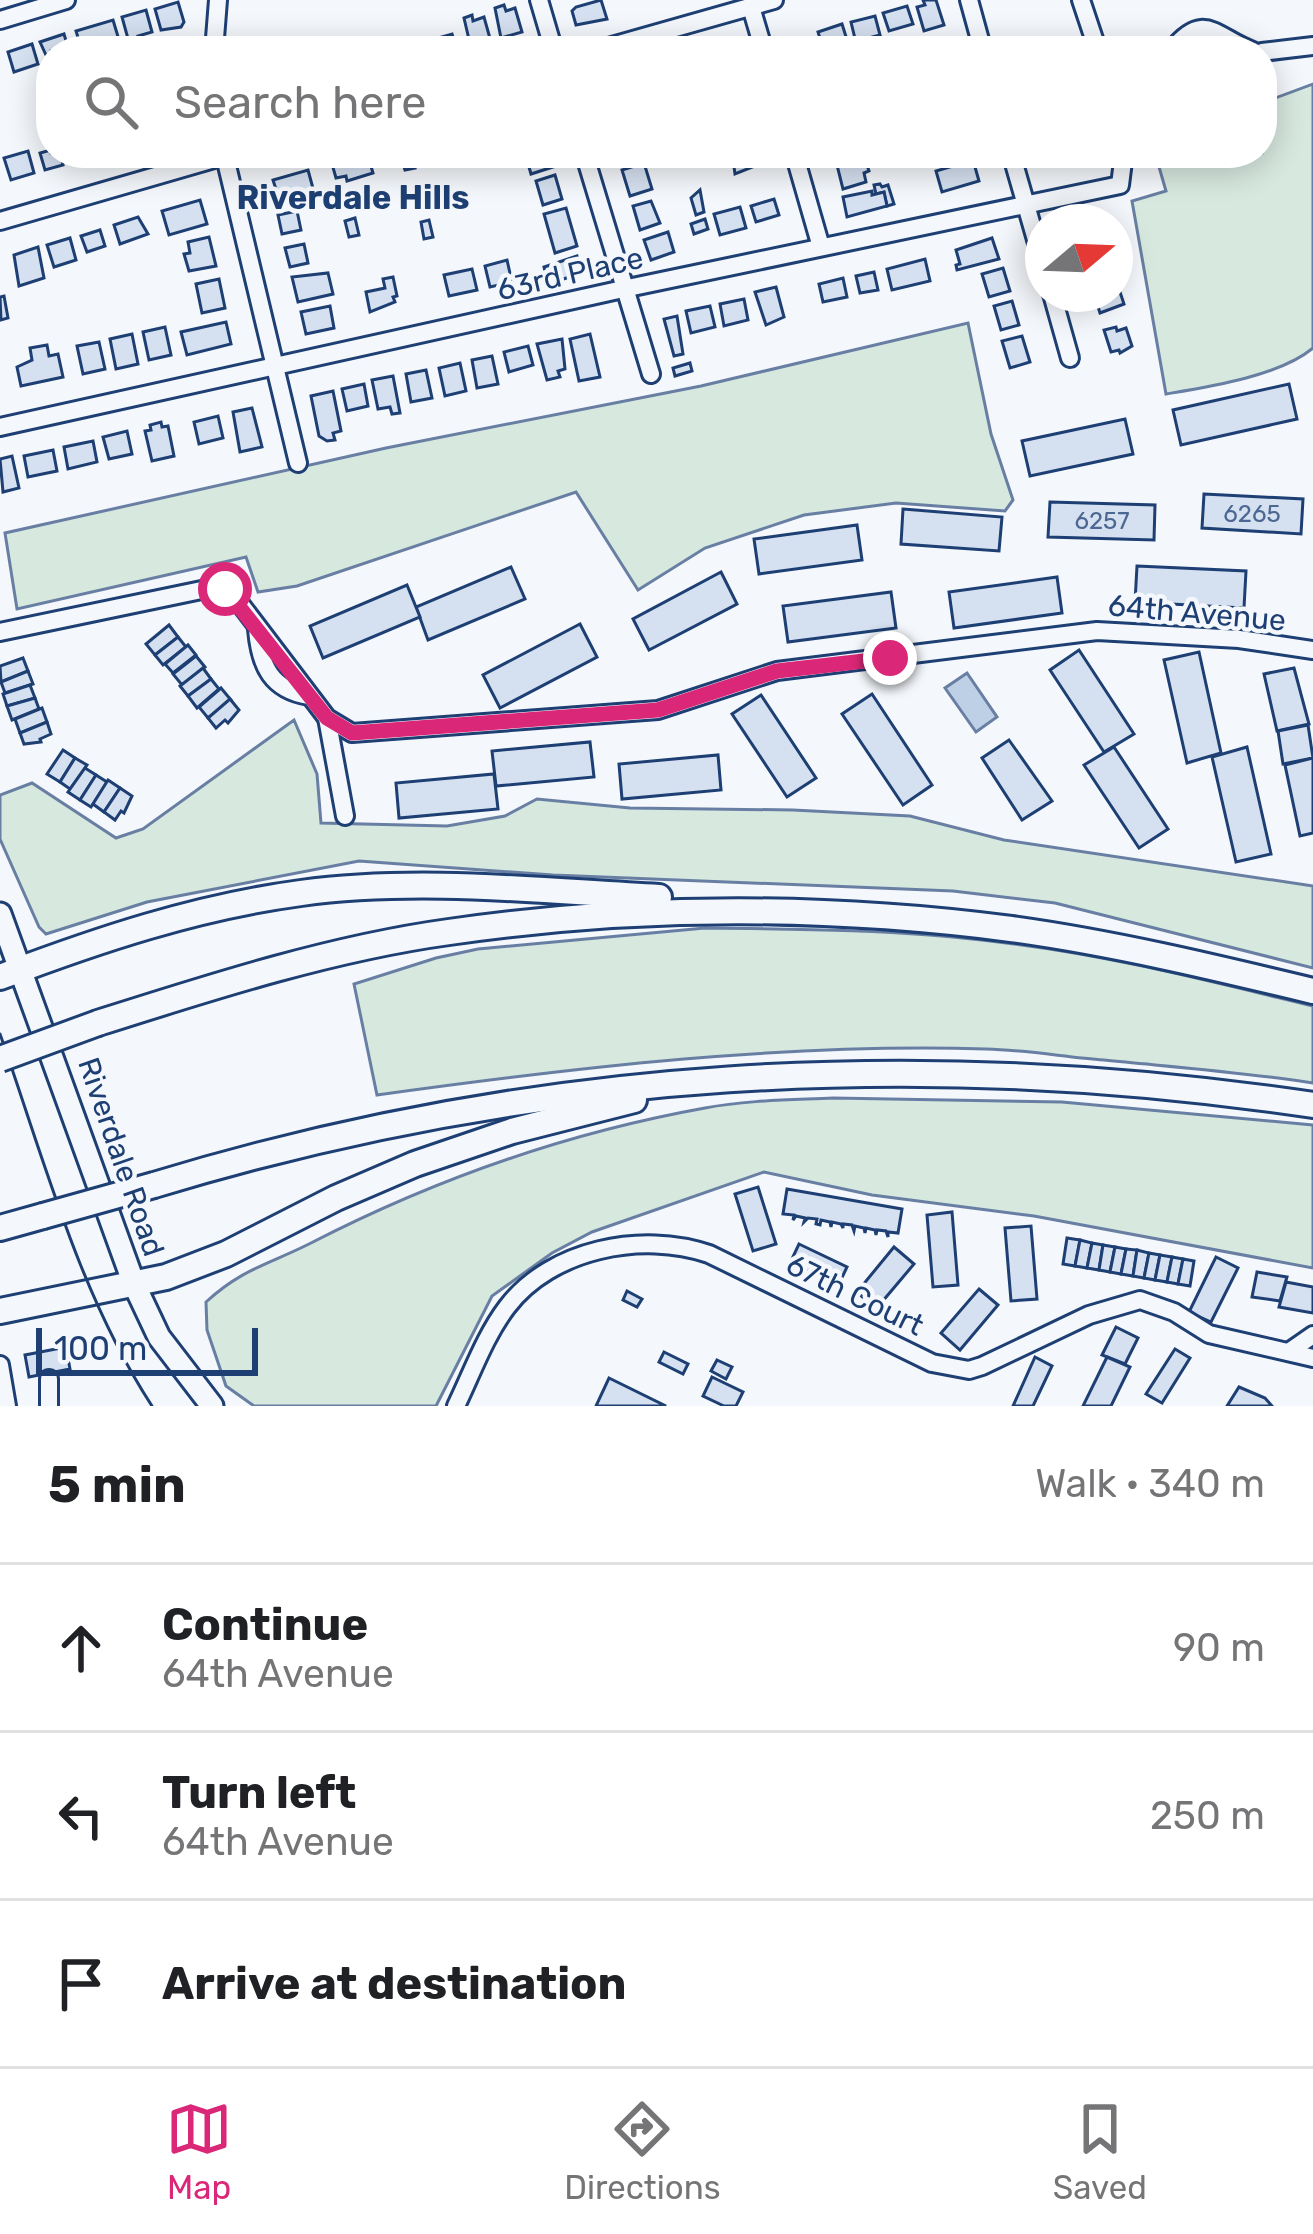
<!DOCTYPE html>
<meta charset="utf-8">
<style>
body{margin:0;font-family:Rubik,sans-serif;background:#f2f2f2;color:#202124}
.compass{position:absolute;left:1025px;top:204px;width:108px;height:108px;border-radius:50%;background:#fff;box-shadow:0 6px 30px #0003;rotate:71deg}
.scale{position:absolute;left:36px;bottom:30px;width:222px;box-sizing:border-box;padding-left:12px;border:6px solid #1d3f73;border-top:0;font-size:33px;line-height:42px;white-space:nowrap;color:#1d3f73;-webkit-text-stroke:9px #f4f7fb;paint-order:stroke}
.stop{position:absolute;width:36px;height:36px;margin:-27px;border:9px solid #db2777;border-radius:50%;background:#fff}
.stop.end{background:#db2777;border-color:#fff;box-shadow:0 3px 12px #0008}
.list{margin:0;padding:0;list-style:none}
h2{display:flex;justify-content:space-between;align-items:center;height:156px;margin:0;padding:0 48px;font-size:51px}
h2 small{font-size:39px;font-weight:400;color:#757577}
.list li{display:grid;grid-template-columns:78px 1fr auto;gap:36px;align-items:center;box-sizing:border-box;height:168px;padding:0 48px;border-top:3px solid #e0e0e0}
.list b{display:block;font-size:45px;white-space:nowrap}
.list p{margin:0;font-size:39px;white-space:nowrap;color:#757577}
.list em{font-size:39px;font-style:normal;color:#757577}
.icon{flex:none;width:66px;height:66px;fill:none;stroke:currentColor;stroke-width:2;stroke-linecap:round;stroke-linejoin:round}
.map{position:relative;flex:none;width:1313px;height:1406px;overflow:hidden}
.search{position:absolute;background:#fff;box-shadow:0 6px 30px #0003;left:36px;right:36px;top:36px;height:132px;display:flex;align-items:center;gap:30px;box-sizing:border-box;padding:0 42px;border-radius:48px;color:#757577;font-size:45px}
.sheet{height:660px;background:#fff}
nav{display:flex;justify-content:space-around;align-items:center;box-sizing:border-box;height:168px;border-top:3px solid #e0e0e0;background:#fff;font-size:33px;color:#757577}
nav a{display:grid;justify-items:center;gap:6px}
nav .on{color:#db2777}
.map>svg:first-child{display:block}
</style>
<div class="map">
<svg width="1313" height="1406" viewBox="0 0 1313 1406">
<rect width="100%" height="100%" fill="#f4f7fb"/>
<g fill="#d7e8df" stroke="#687fa3" stroke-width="3">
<path d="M1313,84V348C1280,376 1208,387 1166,394L1132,201L1166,191L1155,153H1262V103Z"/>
<polygon points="968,323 991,434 1013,500 1005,511 896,503 804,515 705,548 638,590 576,492 297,586 258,592 246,557 17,609 5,533 386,448 701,386"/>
<polygon points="294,720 317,774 321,823 447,826 505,816 537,799 630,808 793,810 910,816 1004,840 1313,886 1313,968 1055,903 953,891 553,875 359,861 147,902 46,934 39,927 0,839 0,795 32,783 116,838 143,829"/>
<path d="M705,928C803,929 901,930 998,942C1105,954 1209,981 1313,1006V1083C1243,1072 1174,1067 1104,1060C1065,1057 1026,1050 986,1049C783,1043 579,1067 377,1095L354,984L436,958L478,949Z"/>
<path d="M833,1098L1062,1102L1313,1125V1268L1034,1216L872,1195L764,1172L592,1232L552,1253L492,1296L436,1406H254L226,1386L207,1330L206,1302C242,1269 267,1265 309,1244C435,1179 566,1133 705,1108C747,1100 791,1100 833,1098Z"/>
</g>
<polygon fill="#bed0e5" stroke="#687fa3" stroke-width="3" points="967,673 997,717 976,732 945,688"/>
<g fill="#d5e0f0" stroke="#1d3f73" stroke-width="3">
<polygon points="601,0 607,19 576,25 572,11 576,7"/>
<polygon points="923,0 936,0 944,25 924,31 917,7 925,5"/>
<polygon points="178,2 184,22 181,27 161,30 155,9"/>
<polygon points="504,5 506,11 515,8 522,32 501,38 495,8"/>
<polygon points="907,6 913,24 889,31 883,13"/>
<polygon points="146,10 152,32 138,36 140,43 130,46 122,17"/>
<polygon points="472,15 473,21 484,17 491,42 471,48 464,18"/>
<polygon points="875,16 880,35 868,38 870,48 858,51 851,22"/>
<polygon points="113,20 119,40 93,47 94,51 82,50 76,31"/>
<polygon points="842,24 848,43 836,46 835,51 824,51 818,32"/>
<polygon points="64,34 69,51 51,51 51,66 40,42"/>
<polygon points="452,34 457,51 434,51 431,40"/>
<polygon points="423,40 426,51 400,51 400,49"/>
<polygon points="32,44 38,64 14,72 8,52"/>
<polygon points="51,105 51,123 43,125 38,110"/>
<polygon points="51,150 51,153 60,153 63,165 45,170 40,153"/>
<polygon points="28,151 34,173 11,180 4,158"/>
<polygon points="367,153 373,173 347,181 346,176 336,178 332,164"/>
<polygon points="389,153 411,153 415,168 405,170 403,163 392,166"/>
<polygon points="525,153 550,153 556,166 531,174"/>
<polygon points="732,153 755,153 755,166 735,174"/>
<polygon points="860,159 861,164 866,162 869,171 864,173 866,182 843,189 837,165"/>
<polygon points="973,160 979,181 942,192 936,171"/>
<polygon points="644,163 652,189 630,196 622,170"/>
<polygon points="308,170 314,192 280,202 273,180"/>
<polygon points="555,175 562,199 543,205 536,181"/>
<polygon points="880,184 882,187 888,185 894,204 887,206 884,192 876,194 874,185"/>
<polygon points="700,190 704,212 696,215 691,198"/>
<polygon points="872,191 872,195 884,192 887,206 847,217 843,197"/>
<polygon points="774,199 779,215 756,222 751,206"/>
<polygon points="200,200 207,224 169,235 162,211"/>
<polygon points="651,201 660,223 640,230 633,206"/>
<polygon points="740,207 746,228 720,235 714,214"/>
<polygon points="566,208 577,246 555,253 544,214"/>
<polygon points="297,211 301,230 282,234 278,215"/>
<polygon points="138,217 148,234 120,244 114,225"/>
<polygon points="355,218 359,235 349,237 345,221"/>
<polygon points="705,219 708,229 694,234 691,224"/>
<polygon points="429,220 433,237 424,239 421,222"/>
<polygon points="100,230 105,246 87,252 81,236"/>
<polygon points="668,232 674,252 651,260 644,240"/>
<polygon points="209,237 216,266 189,271 184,254 190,253 188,242"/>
<polygon points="70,238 76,260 54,267 47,245"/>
<polygon points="992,238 999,259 957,270 956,265 960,264 956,250"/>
<polygon points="304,244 308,263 290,267 285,248"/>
<polygon points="38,247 44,278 19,286 14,255"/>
<polygon points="577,256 582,272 556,282 555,278 547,280 544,267"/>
<polygon points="925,259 930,281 892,290 887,269"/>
<polygon points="507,260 512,282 490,287 485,266"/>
<polygon points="1003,268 1010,291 989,297 982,274"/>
<polygon points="472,269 477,290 449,296 444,275"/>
<polygon points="874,272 878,290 860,293 856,276"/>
<polygon points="328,273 333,294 298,302 292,277"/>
<polygon points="393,277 397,296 393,297 395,302 370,312 366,292 385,288 383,279"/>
<polygon points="843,278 847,297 823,302 819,284"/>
<polygon points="219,279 225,308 202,313 196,284"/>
<polygon points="776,287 784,317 766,325 755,292"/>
<polygon points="1120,292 1124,304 1100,313 1094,294"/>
<polygon points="4,296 8,318 1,320 0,297"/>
<polygon points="744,299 748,320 724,326 720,304"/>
<polygon points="1012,301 1019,325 1001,330 994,306"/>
<polygon points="330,306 334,328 306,334 301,312"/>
<polygon points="710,306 715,327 691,333 686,311"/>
<polygon points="677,316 683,354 674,356 664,319"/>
<polygon points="226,322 231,344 187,355 181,332"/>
<polygon points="165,327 171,355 149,360 143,332"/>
<polygon points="1116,327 1117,331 1126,328 1132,346 1120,353 1119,350 1111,352 1104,330"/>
<polygon points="132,334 138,364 116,369 110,339"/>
<polygon points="590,334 600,377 579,381 570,339"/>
<polygon points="1022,336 1030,362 1010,368 1002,341"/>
<polygon points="562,339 565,369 558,371 560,377 547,380 537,344"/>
<polygon points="99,342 105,369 83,374 77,346"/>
<polygon points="47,345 49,356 58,354 63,377 21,386 17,367 32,360 30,348"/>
<polygon points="528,346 533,365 509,372 504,352"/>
<polygon points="492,356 498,384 477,388 472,360"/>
<polygon points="460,363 466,391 445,396 439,368"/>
<polygon points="690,363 692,371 675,376 673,368"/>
<polygon points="426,370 432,398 411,402 406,374"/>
<polygon points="393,376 400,413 392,414 390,407 378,409 372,380"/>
<polygon points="364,384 368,406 347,411 342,389"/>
<polygon points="1289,384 1297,419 1181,445 1173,410"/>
<polygon points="333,391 341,431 333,433 335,440 327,441 319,436 311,396"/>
<polygon points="252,408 262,447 240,452 233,412"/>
<polygon points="218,416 223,438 199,444 194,422"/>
<polygon points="1125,419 1133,454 1030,476 1022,441"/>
<polygon points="161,422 162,427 168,426 174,456 152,461 145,431 151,430 150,425"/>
<polygon points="127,431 132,454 109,459 103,437"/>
<polygon points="93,441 97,462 68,469 64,447"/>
<polygon points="53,450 57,471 28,477 24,456"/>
<polygon points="12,456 19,488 3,492 0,459"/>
<polygon points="1204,494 1303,499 1301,534 1202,528"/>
<polygon points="1050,502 1155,505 1154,540 1048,537"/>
<polygon points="903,509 1002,517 999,551 901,544"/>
<polygon points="857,525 862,560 759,574 754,539"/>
<polygon points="1137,566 1246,571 1244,608 1135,602"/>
<polygon points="511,567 525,599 428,640 416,607"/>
<polygon points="721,572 737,604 649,650 633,619"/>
<polygon points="1057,577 1062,613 954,628 949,592"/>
<polygon points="407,585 420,617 323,658 310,626"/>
<polygon points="891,592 896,628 788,642 783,606"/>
<polygon points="580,624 597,657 500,708 483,675"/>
<polygon points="169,625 178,637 155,655 146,644"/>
<polygon points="178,637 186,647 163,665 155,655"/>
<polygon points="188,645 196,655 173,673 165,664"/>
<polygon points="1079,650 1134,734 1104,752 1050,670"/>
<polygon points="1199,652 1221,753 1187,763 1164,660"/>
<polygon points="196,656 205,667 182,685 173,674"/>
<polygon points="23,658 28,671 1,682 0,666"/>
<polygon points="203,668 211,679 188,696 180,686"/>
<polygon points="1294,668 1309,724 1277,731 1264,674"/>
<polygon points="28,671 33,684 5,693 1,682"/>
<polygon points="211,679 219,689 197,708 188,696"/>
<polygon points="30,685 35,698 7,706 3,694"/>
<polygon points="221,688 231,700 208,718 199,707"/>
<polygon points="872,694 932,785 903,805 842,714"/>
<polygon points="761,695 816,778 787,797 732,714"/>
<polygon points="35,698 39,709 12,720 7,706"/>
<polygon points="230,699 239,710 228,723 225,720 216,728 208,718"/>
<polygon points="42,708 47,722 20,733 15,719"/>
<polygon points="47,722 51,734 40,739 41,742 24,744 20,733"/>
<polygon points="1308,725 1313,758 1283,764 1278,731"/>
<polygon points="1009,740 1052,801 1022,820 982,758"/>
<polygon points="590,742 594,777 496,786 492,751"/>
<polygon points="1114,747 1168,829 1139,848 1084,765"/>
<polygon points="1247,747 1271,854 1236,862 1212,757"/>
<polygon points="63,750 75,758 60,782 47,774"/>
<polygon points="718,755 721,790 622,799 619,764"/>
<polygon points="75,758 87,765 70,789 60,782"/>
<polygon points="1313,758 1313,833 1300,836 1285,765"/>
<polygon points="85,768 96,775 80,800 68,792"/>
<polygon points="494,774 498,809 399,818 396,783"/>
<polygon points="96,775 107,782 91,807 80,800"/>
<polygon points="108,780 120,788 104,812 93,804"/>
<polygon points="120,788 132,796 124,813 121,811 115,820 104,812"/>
<polygon points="758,1187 776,1244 753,1251 735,1194"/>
<polygon points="787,1189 902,1209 898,1233 888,1232 888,1237 886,1231 877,1230 876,1235 875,1230 866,1228 865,1233 864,1228 855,1226 854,1231 852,1225 843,1224 843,1228 841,1224 832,1222 831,1227 830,1222 821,1220 820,1225 816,1224 817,1219 808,1218 804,1222 805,1218 796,1216 793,1220 794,1215 783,1214"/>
<polygon points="952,1212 958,1285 933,1287 927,1215"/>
<polygon points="1031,1226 1037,1299 1011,1301 1005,1228"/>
<polygon points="1067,1238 1080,1240 1075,1266 1063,1264"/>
<polygon points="1080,1240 1092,1243 1087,1268 1075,1266"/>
<polygon points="1092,1243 1103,1245 1099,1270 1087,1268"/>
<polygon points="799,1244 847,1267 838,1286 790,1263"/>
<polygon points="1103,1245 1115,1247 1110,1272 1099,1270"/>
<polygon points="894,1247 914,1264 876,1309 857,1292"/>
<polygon points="1115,1247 1126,1249 1121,1274 1110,1272"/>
<polygon points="1126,1249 1137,1250 1133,1276 1121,1274"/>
<polygon points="1137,1250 1149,1253 1144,1278 1133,1276"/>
<polygon points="1149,1253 1160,1255 1155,1280 1144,1278"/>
<polygon points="1160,1255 1172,1257 1167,1282 1155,1280"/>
<polygon points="1172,1257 1183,1259 1178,1284 1167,1282"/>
<polygon points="1216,1257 1238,1268 1211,1322 1189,1312"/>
<polygon points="1183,1259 1194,1261 1190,1286 1178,1284"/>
<polygon points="1257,1272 1287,1277 1280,1301 1252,1297"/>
<polygon points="1286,1282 1313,1287 1313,1313 1279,1307"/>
<polygon points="979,1289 998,1305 960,1350 941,1333"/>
<polygon points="627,1291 642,1299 637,1307 623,1300"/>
<polygon points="1116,1327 1138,1338 1125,1364 1102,1355"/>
<polygon points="66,1347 70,1369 29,1377 25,1355"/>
<polygon points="1175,1349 1190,1358 1162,1403 1146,1394"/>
<polygon points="664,1352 688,1364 683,1374 659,1362"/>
<polygon points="1035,1357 1052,1366 1033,1406 1013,1406"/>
<polygon points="1107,1357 1130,1367 1111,1406 1083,1406"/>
<polygon points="717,1360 732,1367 726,1379 711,1371"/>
<polygon points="712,1377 743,1392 736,1406 724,1406 703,1396"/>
<polygon points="609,1378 666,1406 596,1406"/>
<polygon points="1239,1387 1265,1398 1272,1406 1227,1406"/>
</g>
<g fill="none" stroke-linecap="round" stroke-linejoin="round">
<defs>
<g id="minor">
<polyline points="539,0 554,51"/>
<polyline points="969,0 983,51"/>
<polyline points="1081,0 1098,51"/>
<polyline points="751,7 764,51"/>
<polyline points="0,20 66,0"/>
<polyline points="214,51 218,0"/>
<polyline points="594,51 774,0"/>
<path d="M1171,51C1204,9 1215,37 1253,51"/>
<polyline points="1262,52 1313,46"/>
<polyline points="224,153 298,463"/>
<polyline points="584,153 651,374"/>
<polyline points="794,153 821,247"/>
<polyline points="1011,153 1043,264"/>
<polyline points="0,221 235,153"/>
<polyline points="1052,294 1070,358"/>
<polyline points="0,427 623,289 1120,185 1124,153"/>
<path d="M257,629C260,667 272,690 309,696"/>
<polyline points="0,632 216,587 232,593 327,718 352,733 658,710 777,671 1097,631 1239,639 1313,650"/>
<polyline points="327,718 345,816"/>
<polyline points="1290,1351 1313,1335"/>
<polyline points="0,1365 7,1406"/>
<polyline points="49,1379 49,1406"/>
<path d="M456,1406C472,1373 485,1336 507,1307C551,1249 642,1231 709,1254L932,1363L969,1370L982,1366L1089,1315L1140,1300L1174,1312L1209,1334L1313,1358"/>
</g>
<polyline id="major" points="0,914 134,1284 159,1337 212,1406"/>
<g id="highway">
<path d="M0,977C98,940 196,907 301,893C419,877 541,891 659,897"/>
<path d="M98,1023C211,987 332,948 449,932C635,905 825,905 1011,929C1113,943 1213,967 1313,991"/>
<path d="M154,1185C535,1069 919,1046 1313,1105"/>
<polyline points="0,1228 43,1216"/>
<polyline points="0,1311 166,1277 226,1254 336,1198 415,1164 512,1131 634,1100"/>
</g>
</defs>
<use href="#minor" stroke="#1d3f73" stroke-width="22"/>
<use href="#major" stroke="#1d3f73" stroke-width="27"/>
<use href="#highway" stroke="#1d3f73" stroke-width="30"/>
<use href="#minor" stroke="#f4f7fb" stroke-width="16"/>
<use href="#major" stroke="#f4f7fb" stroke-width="21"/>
<use href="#highway" stroke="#f4f7fb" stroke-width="24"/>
<path stroke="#1d3f73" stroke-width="3" d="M0,1034C44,1159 79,1294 152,1406"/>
<defs>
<g id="highway-bridge">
<polyline points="0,1059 98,1023"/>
<polyline points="43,1216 154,1185"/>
</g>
</defs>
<use href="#highway-bridge" stroke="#1d3f73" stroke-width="30" stroke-linecap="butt"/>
<use href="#highway-bridge" stroke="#f4f7fb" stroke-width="24"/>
</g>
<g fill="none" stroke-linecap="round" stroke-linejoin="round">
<polyline stroke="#db2777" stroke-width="15" points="225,589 327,718 352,733 658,710 777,671 890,658"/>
</g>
<g text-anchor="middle" stroke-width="9" stroke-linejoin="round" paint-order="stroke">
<g font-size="24" fill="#4b6792">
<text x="1252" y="522">6265</text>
<text x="1102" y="529">6257</text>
</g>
<g font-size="30" fill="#1d3f73" stroke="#f4f7fb">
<text transform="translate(570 274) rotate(-13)" y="10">63rd Place</text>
<text transform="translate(1197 613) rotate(5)" y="10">64th Avenue</text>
<text transform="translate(121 1157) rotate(71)" y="10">Riverdale Road</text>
<text transform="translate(855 1295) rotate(26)" y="10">67th Court</text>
</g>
<g font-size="33" font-weight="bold" fill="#1d3f73" stroke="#f4f7fb">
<text x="353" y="209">Riverdale Hills</text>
</g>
</g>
</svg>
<svg class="compass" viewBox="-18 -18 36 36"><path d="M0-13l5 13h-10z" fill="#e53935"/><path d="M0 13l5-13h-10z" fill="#757577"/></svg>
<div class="scale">100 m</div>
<div class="stop" style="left:225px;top:589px"></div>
<div class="stop end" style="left:890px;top:658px"></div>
<div class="search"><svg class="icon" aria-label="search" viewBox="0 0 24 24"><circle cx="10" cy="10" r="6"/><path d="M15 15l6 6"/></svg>Search here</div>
</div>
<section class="sheet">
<h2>5 min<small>Walk · 340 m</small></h2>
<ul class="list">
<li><svg class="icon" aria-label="ahead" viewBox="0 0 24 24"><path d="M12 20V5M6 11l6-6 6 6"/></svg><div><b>Continue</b><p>64th Avenue</p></div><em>90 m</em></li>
<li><svg class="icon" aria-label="left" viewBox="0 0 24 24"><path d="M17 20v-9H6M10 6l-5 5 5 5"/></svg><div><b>Turn left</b><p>64th Avenue</p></div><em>250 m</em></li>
<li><svg class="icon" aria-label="arrive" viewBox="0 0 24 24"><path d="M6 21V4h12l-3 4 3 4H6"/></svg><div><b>Arrive at destination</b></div></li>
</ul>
</section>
<nav>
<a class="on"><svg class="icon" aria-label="map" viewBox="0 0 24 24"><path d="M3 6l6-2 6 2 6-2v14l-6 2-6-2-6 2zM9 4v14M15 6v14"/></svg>Map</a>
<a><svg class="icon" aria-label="directions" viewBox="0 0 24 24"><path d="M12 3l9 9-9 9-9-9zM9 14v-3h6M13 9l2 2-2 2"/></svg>Directions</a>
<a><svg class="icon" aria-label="saved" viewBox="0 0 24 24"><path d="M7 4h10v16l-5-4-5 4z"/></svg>Saved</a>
</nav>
